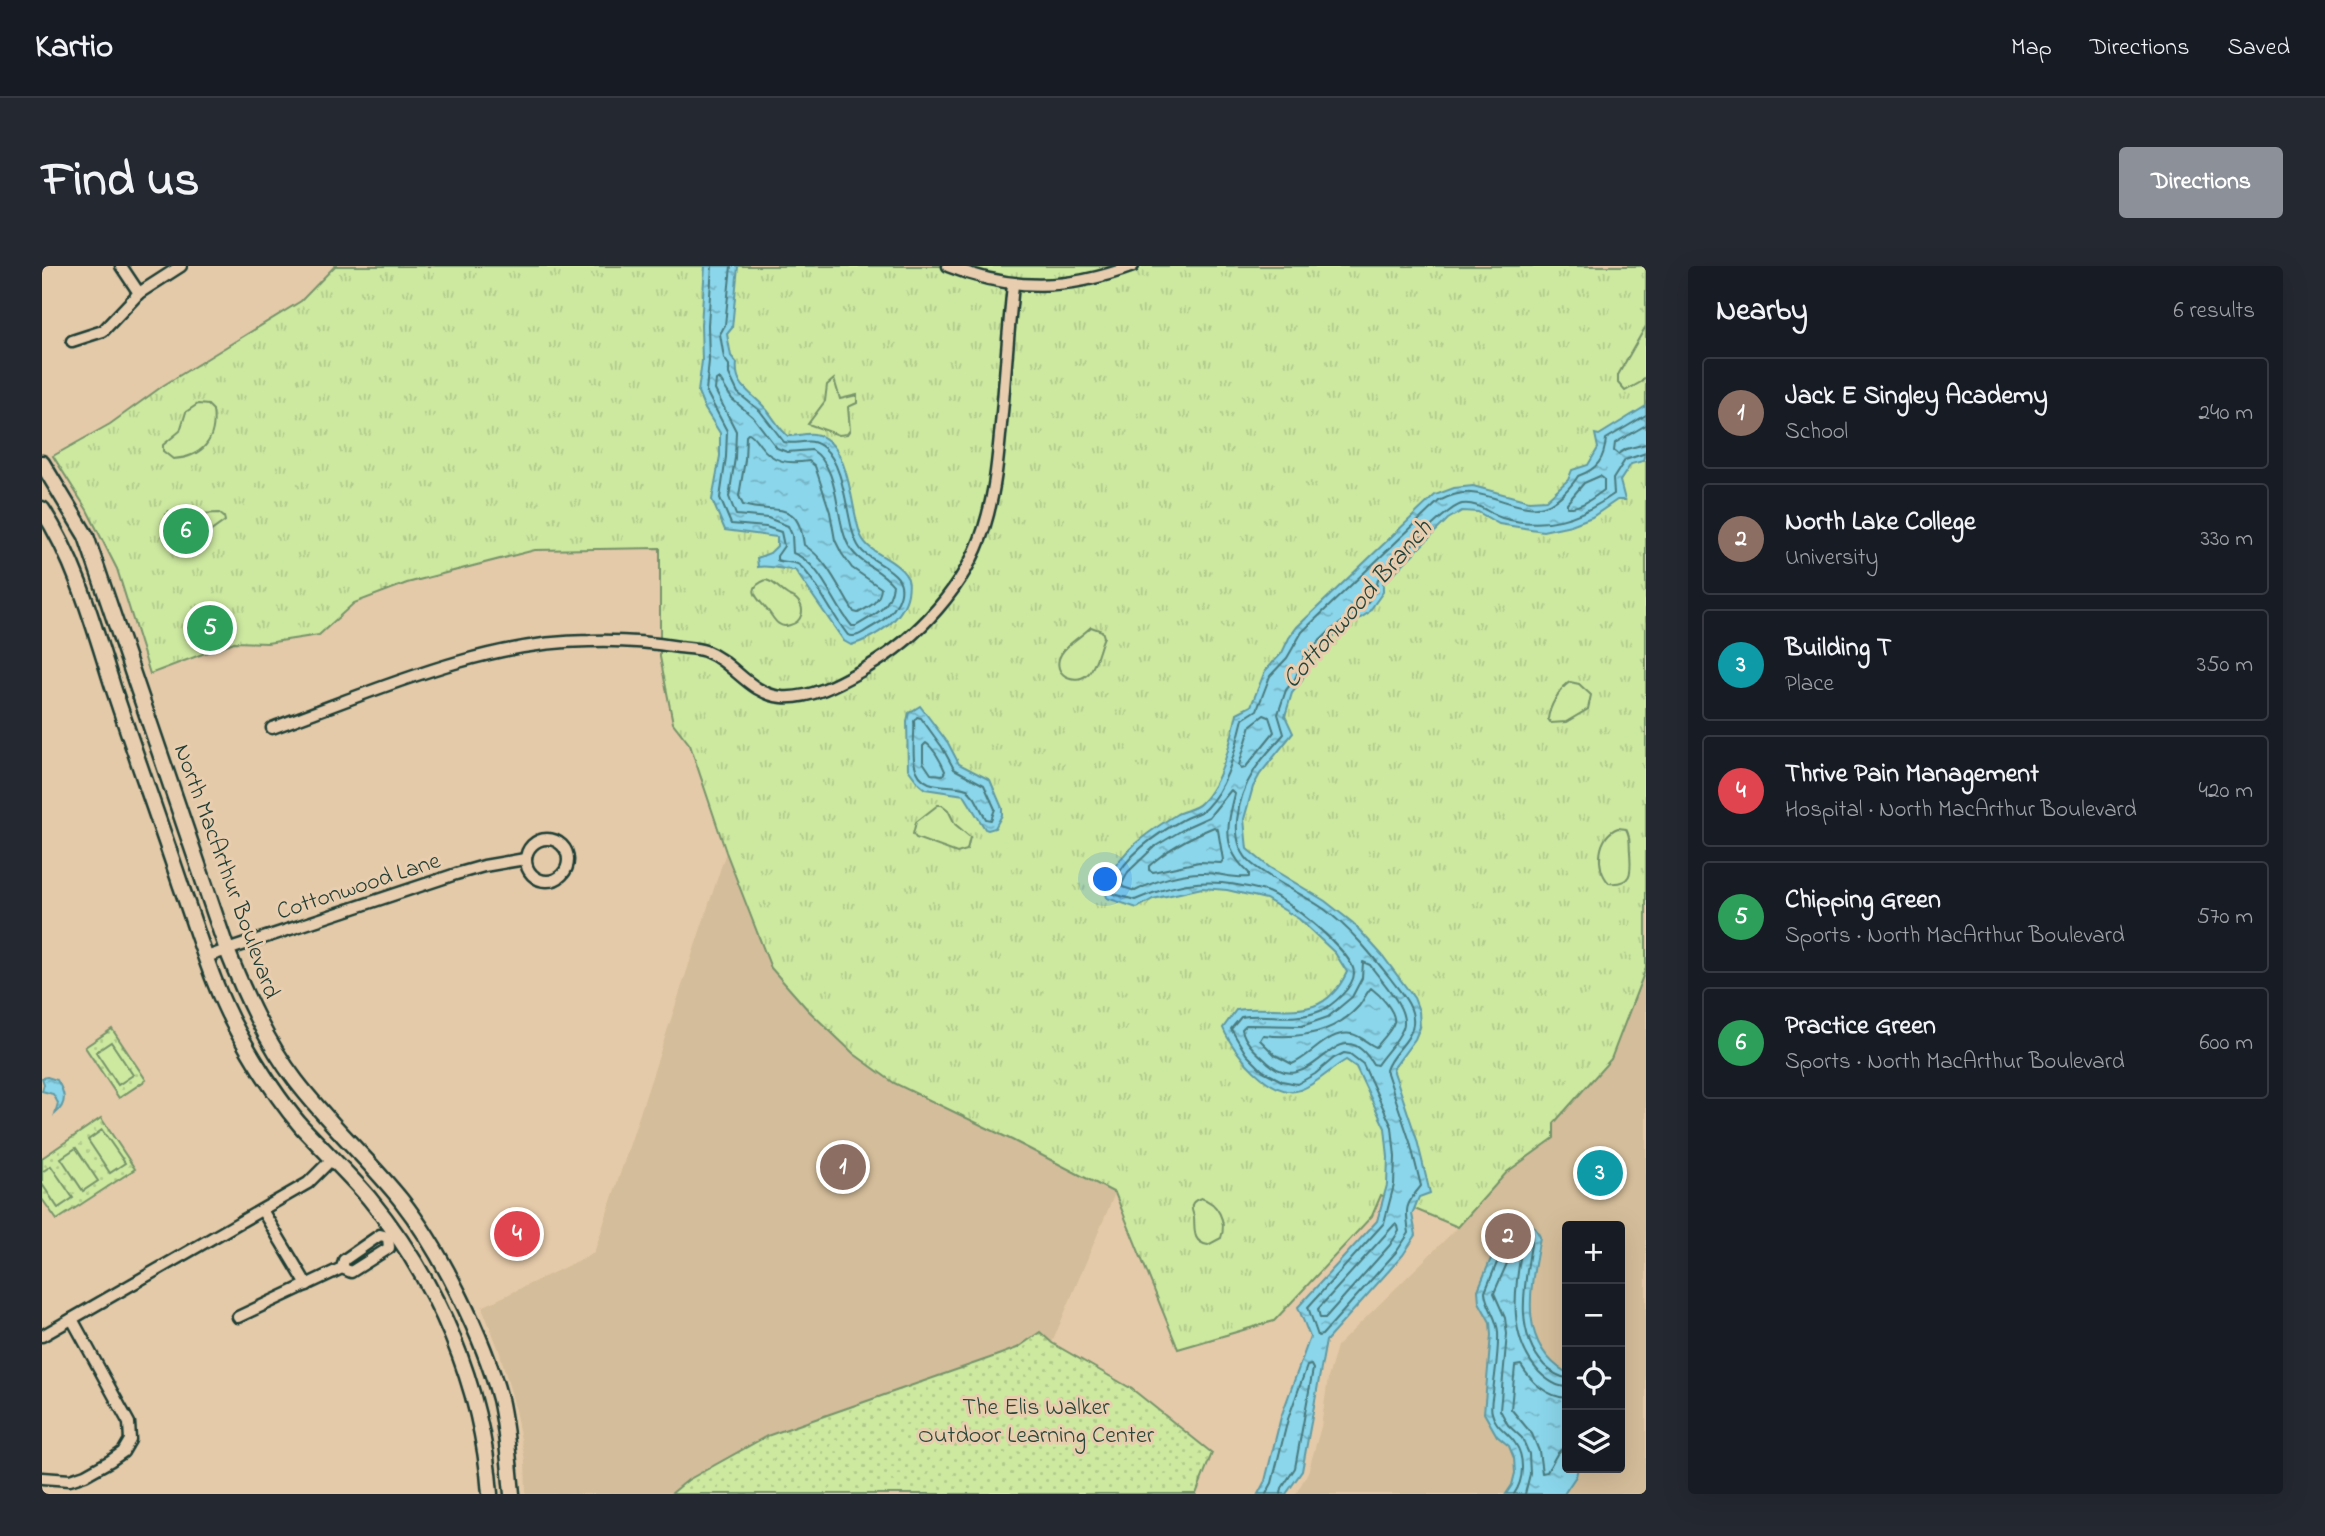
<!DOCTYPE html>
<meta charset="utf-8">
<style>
body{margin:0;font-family:"Indie Flower",sans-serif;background:#242831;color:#f1f3f6}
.controls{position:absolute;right:21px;bottom:21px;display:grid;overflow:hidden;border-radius:7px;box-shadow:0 7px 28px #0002}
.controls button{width:63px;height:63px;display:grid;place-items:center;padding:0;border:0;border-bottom:2px solid #363941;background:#171b24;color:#f1f3f6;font:35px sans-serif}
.you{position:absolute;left:1064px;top:614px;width:24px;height:24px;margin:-18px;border:5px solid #fff;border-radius:50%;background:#1a73e8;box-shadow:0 0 0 10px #1a73e833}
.badge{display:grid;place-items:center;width:46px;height:46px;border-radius:50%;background:#8c9099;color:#fff;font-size:23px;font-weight:700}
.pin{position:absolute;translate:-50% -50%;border:4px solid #fff;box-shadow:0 2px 7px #0006}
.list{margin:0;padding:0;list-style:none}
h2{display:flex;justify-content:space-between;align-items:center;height:91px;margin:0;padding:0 28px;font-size:30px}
h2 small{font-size:23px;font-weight:400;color:#9ea1a6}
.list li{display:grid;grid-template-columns:46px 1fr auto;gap:21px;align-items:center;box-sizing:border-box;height:112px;margin:0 14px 14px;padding:0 14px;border:2px solid #363941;border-radius:7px}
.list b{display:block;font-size:26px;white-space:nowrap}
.list p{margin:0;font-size:23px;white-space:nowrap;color:#9ea1a6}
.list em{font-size:23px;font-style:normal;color:#9ea1a6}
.icon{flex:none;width:38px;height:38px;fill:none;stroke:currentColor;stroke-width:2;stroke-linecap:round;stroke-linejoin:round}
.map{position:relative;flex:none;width:1604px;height:1228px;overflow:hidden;border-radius:7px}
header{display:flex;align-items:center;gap:42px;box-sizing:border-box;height:98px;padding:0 35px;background:#171b24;border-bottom:2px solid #363941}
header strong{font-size:33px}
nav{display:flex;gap:38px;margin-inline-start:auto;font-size:24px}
.intro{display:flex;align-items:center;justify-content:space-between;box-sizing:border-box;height:168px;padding:0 42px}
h1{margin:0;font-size:49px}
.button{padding:18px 32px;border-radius:7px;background:#8c9099;color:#fff;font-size:24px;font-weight:700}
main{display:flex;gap:42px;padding:0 42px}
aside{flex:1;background:#171b24;border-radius:7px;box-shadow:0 7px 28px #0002}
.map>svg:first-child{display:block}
</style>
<header>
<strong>Kartio</strong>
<nav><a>Map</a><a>Directions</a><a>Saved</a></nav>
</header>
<div class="intro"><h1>Find us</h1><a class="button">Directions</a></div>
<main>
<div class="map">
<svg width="1604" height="1228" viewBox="0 0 1604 1228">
<defs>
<pattern id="grass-tufts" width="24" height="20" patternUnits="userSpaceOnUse" patternTransform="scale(1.75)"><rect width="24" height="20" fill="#cde9a0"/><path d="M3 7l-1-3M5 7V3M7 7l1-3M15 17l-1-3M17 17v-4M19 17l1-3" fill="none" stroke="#b0c98a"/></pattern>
<pattern id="park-dots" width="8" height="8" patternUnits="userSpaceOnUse" patternTransform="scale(1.75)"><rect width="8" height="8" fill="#cde9a0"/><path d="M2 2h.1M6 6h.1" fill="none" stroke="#b0c98a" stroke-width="1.8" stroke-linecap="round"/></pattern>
<pattern id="water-ripples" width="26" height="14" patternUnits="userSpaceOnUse" patternTransform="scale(1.75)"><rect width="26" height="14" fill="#8bd6eb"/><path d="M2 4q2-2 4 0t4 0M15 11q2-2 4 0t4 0" fill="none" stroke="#71afbf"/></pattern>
</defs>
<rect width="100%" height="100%" fill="#e5caa9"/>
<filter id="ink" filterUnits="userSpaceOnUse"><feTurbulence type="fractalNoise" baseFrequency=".0143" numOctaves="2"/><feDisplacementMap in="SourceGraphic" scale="14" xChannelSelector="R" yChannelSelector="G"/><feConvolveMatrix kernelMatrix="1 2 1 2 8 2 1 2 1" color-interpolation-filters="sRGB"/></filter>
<g filter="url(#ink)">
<g fill="#d4bd9a" fill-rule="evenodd">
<polygon points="684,586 729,702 766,744 812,788 852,817 970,874 1073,927 1010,1077 650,1228 484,1228 483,1194 471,1134 457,1084 440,1041 552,987"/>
<path d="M1604,702V1228H1254L1266,1206L1279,1161L1286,1112L1295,1080L1416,961L1465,906L1512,872V857L1569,793ZM1525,960H1578V1202H1525Z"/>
</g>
<polygon fill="url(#grass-tufts)" stroke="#76936a" stroke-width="2" points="293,0 1604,0 1604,702 1569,793 1512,857 1512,872 1465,906 1416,961 1339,929 1330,950 1232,1055 1136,1083 1073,927 970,874 852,817 812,788 766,744 729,702 684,586 648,479 631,457 618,391 618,282 493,284 365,317 312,337 277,369 225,377 192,376 108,408 75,303 45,244 11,190 68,158 122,119 259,35"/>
<g fill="url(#park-dots)" stroke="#76936a" stroke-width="2">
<polygon points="70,763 104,814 77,832 43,781"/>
<polygon points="59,852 93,903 15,954 0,933 0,892"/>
<polygon points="998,1066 1010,1077 1090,1123 1170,1187 1154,1228 629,1228 646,1214 725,1170 948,1092 975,1082"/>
</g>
<g fill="#cde9a0" stroke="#76936a" stroke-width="2">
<polygon points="1604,60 1604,110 1599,116 1583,125 1576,117 1576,109"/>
<polygon points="792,113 798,133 815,129 815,137 806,141 808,164 805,168 797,169 766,158 783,135 785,119"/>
<path d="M156,138L166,139L171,144C175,174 161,191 131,193L121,185V179L138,165L144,146Z"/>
<path d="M127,245L155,248L177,247L182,251L183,255L147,281H130L124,277C119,265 117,255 127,245Z"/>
<path d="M724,314C735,317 737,324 746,329C752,333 750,329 755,334C764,343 760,356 748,359C744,360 741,361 737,358C733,356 730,350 727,346C719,335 700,323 724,314Z"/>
<polygon points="175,352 184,356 185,364 161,375 152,372 151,363 157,358"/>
<path d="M1049,361L1060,365L1062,371C1057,381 1055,398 1047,407C1036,419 1012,411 1017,393C1021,380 1039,371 1049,361Z"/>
<path d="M1528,416L1537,418L1549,429L1546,443L1524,456L1509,457L1506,453C1507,442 1518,421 1528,416Z"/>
<polygon points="896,539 900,539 906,544 913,558 928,571 925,584 915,587 874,572 871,568 874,556"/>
<path d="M1576,562L1584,563C1589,572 1587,576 1588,586C1589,604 1592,619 1567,617C1552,602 1556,569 1576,562Z"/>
<polygon points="69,776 91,809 76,819 54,786"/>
<polygon points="60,864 83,897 68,907 46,874"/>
<polygon points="34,882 56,915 41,925 19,892"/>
<polygon points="9,900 31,932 16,942 0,918 0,906"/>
<path d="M1159,932C1176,937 1185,955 1179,972L1166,979C1150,976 1153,964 1152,951C1151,947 1149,943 1150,939C1151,934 1155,934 1159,932Z"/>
</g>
<g fill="url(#water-ripples)" stroke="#6099a2" stroke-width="2">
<path d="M663,0H696L690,62L685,68L689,90L695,97C692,121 711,127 724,143C732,152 737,163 746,170C754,170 764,167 772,168C809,174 808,243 819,270C828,289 851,291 863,308C868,314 867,320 866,328C861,354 833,372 809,379L802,375L753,304C740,304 729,299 716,301L715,292L728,287L735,280V271L683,264L670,234L678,190V167L663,143L656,126L660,95L659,59Z"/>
<path d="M1604,140V183L1601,195L1589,198L1578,215L1583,234H1575L1550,251L1529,259L1501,265L1457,258L1436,246L1420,245L1406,253L1341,318V326L1326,347L1293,369L1269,393L1259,416L1250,427L1243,450L1251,467L1218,508L1211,521L1202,553L1205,583L1227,601L1283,635L1311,657L1340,689L1372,732L1377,745L1378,761L1373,773L1351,803L1375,874L1388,927L1377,931L1370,948L1374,969L1361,989L1284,1075L1260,1205L1244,1228H1216L1223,1215L1239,1151L1268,1071L1256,1041L1335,955L1345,919L1346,891L1343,862L1314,801L1304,794C1288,803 1275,818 1258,824C1230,834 1190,785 1181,762L1194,744C1239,737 1279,761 1305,706L1293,687L1257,653L1224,633L1185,624L1160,622L1111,633L1095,642L1065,632L1062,618C1080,584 1103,568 1135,548C1143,544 1154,543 1159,537C1180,517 1189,475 1195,447L1209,440L1223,405L1240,387L1247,372L1255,361L1393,229L1412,222L1431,220L1487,235L1504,234L1526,214L1530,204L1546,199L1556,182L1553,168L1557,169Z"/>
<polygon points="878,440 906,477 917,498 948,514 960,542 960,549 953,562 946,564 943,563 922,529 883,523 877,518 866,503 865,455 867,447"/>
<path d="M5,811L15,814C23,827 26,837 13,848L16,837L11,828L0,825L2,818L0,812Z"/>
<path d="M1477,950C1488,955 1493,960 1498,971C1489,1020 1474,1077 1525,1107V1202H1536L1534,1210L1522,1228H1464L1470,1219L1473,1207L1472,1192L1467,1180L1455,1170L1442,1147L1449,1069L1448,1056L1437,1036L1436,1024L1462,961L1467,952Z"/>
</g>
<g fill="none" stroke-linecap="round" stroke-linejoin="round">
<g stroke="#4a7a7d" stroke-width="2">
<path d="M670,0L666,59L667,95L664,125L685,165L684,191L678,232L689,258L724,261L739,266L742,280L735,290V294C742,297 751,295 757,299C769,306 793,354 806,369C815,373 822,365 830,361C842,355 850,348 856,336C869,309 842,302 825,289C818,285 813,275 811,267C804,243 801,198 782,182C767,169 758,180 742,176L718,145L696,127L687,108V99L682,92L678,68L683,59L689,0"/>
<path d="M677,112L690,133L711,151L735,182L745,186L770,184C797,201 793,247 804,274C814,299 836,300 851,319C848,343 832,349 814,360H810C790,337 780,298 751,287L750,269L746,260L726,252L694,249L687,231L693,192L694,165L673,124L674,114Z"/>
<path d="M1604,149L1564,173C1562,193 1556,203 1536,210C1532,217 1528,221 1522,227C1492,258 1464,230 1429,227C1417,226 1407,230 1397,235L1260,366L1245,392L1228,410L1215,444L1201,453C1193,483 1187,519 1164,542C1159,548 1148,549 1140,554C1111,570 1085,589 1070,618L1072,628L1093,634C1140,614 1173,611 1223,625C1242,630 1312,687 1312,707C1312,721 1290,740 1278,745C1249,757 1227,746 1199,751L1189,763L1204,788L1221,805L1240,815L1255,818L1273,808L1292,792L1302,787L1308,788L1321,798L1350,861L1353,891L1352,919L1342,957L1266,1041L1276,1070L1280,1069L1355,985L1367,967C1363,942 1363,939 1379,920L1368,876L1344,804C1349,787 1369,776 1371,758C1373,740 1358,726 1348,712C1328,687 1308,662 1282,643C1259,627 1232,616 1210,598C1184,576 1196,530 1212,505C1220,491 1232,480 1242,468L1236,448L1244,424L1253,413L1263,389L1289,364L1324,339L1334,323L1336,313C1351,299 1404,241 1420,238C1437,236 1445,247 1460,252C1503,264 1537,253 1572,228L1571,213L1583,194L1604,187"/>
<polyline points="1604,159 1573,177 1572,185 1576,188 1584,183 1604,178"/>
<path d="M707,167C712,170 714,174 718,179C731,197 747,198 767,195L773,200L788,246L793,274L800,288L810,302L839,322C838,336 827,341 816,347L812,346C797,323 786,294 762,279C756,231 733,249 701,239L697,230L703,194L704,170Z"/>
<path d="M1558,210L1562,213V224C1551,232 1539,242 1525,241V237L1542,217Z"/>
<polygon points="1222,449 1227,451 1232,466 1203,502 1199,503 1197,499 1209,459"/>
<path d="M875,451L879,452L900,481L912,503L942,519L953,543L949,554L944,553L933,532L925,523C913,519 899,521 887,517C864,508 874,473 872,455Z"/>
<path d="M884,477C893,483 899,496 903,505L901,509L889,508L881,496V480Z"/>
<path d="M1189,524L1193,528C1185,561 1179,582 1207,607V611C1193,613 1177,607 1163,607C1140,606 1113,615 1093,625L1081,621L1080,618L1086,606L1112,581L1147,560L1167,551Z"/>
<path d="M1172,561L1176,564L1181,594L1179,597L1157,596L1111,606L1107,604V600C1126,582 1148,571 1172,561Z"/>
<path d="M1321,696L1328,699C1338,714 1368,743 1361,762C1356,775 1343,787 1335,799L1331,798C1293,736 1271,843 1222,793C1213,785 1202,775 1200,763L1204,759L1260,760L1286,751L1310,731L1320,712Z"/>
<path d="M1329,722C1337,728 1354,745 1352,756C1350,764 1340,774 1334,781C1326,778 1319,770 1310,768C1286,764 1270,790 1250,798L1233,789L1218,774L1221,769C1256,773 1292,768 1317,740C1322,734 1324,727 1329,722Z"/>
<polygon points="1353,958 1356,960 1357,965 1348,979 1283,1052 1278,1052 1276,1043"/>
<path d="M1525,1132C1505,1131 1489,1116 1479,1099L1473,1100L1469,1143L1490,1168L1497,1185L1500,1207L1505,1206L1515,1188L1525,1178"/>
<polyline points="1224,1228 1230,1217 1246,1153 1265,1100 1269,1099 1271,1103 1253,1202 1240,1222 1239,1228"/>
<path d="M1472,1228C1482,1214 1483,1191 1473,1177C1466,1166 1453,1161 1450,1147C1448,1141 1450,1132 1451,1126C1453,1106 1457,1086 1456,1066C1455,1051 1444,1040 1443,1026L1468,965L1473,958L1483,961L1490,972C1484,1014 1470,1064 1502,1099C1509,1106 1516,1111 1525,1112"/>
<path d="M1483,1228L1488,1208L1487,1188L1480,1172L1466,1159L1458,1144L1465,1068L1463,1052L1452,1027L1477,970L1481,973C1474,1018 1463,1069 1497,1106C1505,1114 1514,1121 1525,1121"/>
</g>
<defs>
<g id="minor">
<polyline points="79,0 97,27"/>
<path d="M906,0C971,26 1026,24 1091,0"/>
<polyline points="30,75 61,65 97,27 139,0"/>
<path d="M230,462C328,427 441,375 547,375C577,374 607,376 637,381C645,382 655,382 663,385C692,396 707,428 740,431C771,433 799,416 824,402C876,372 924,320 942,262C955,221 957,178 961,136C964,97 967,58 971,19"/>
<circle cx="505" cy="594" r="21"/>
<polyline points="164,691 414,608 442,600 483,593"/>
<polyline points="220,944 265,1019"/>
<polyline points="300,1002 309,1006 347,982 346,971"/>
<polyline points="196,1051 300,1002 302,994 338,969 346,971 353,966"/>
<polyline points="0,1070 266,917 290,893"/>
<polyline points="0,1212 28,1214 43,1209 68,1195 81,1186 88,1174 87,1157 30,1053"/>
</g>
<g id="secondary">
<path d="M0,197L44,270L185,684C203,729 224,776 254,815C286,857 326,893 359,934C399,985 441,1070 458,1133C465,1164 467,1197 470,1228"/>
<path d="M0,243C35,297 52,361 71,421C93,488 117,554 139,620C157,670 171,722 197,768C215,800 235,832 259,860C281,884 306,907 327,932C396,1016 440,1119 448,1228"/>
</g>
</defs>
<use href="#minor" stroke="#1f3d34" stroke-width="15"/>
<use href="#secondary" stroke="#1f3d34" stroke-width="19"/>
<use href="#minor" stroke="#e8cdaf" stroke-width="10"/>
<use href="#secondary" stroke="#e8cdaf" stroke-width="14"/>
</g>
</g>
<g text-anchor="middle" stroke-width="6" stroke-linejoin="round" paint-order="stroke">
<g font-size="24" fill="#1f3d34" stroke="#e8cdaf">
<text transform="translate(186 605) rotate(70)" y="8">North MacArthur Boulevard</text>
<text transform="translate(316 619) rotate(-18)" y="8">Cottonwood Lane</text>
</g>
<g font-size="24" fill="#284639" stroke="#e8cdaf">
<text x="994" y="1148">The Elis Walker<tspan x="994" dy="28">Outdoor Learning Center</tspan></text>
</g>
<g font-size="26" font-style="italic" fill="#24453d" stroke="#e8cdaf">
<text transform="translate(1314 337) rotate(-49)" y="9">Cottonwood Branch</text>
</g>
</g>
</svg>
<div class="controls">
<button>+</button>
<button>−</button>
<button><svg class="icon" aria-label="locate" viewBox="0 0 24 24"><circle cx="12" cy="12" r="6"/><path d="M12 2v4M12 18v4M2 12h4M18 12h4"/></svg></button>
<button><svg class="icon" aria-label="layers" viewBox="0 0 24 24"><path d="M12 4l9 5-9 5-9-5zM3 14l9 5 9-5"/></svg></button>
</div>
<div class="you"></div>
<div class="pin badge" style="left:801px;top:901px;background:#8d6e63">1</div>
<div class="pin badge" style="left:1466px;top:970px;background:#8d6e63">2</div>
<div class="pin badge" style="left:1558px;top:907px;background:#0f9aa8">3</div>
<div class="pin badge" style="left:475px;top:968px;background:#e0444e">4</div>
<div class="pin badge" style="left:168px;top:362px;background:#2e9e5b">5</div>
<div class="pin badge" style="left:144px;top:265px;background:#2e9e5b">6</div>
</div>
<aside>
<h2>Nearby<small>6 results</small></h2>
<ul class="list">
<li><span class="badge" style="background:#8d6e63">1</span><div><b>Jack E Singley Academy</b><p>School</p></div><em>240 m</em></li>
<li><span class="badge" style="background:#8d6e63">2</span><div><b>North Lake College</b><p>University</p></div><em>330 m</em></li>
<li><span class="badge" style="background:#0f9aa8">3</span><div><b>Building T</b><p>Place</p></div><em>350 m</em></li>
<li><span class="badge" style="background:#e0444e">4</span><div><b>Thrive Pain Management</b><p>Hospital · North MacArthur Boulevard</p></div><em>420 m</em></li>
<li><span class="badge" style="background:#2e9e5b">5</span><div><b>Chipping Green</b><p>Sports · North MacArthur Boulevard</p></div><em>570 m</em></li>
<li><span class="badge" style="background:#2e9e5b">6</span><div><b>Practice Green</b><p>Sports · North MacArthur Boulevard</p></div><em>600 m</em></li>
</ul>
</aside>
</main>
